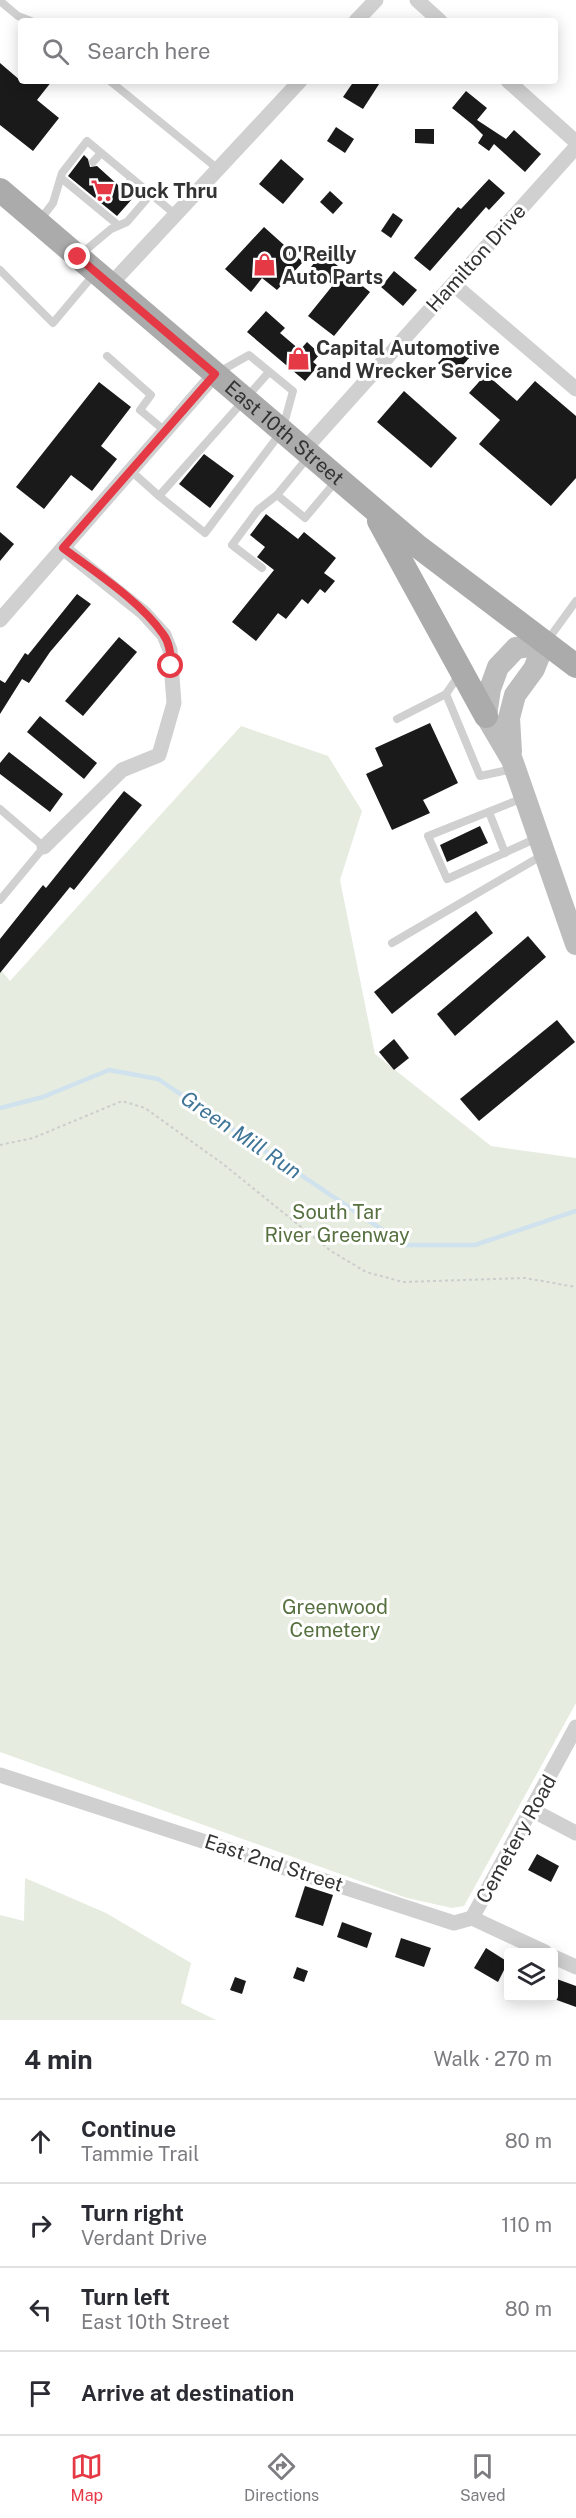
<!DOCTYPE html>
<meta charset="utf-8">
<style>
body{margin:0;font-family:"Public Sans",sans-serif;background:#f7f7f7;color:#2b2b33}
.controls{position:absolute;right:18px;bottom:18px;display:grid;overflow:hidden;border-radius:6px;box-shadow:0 3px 15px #0003}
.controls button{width:54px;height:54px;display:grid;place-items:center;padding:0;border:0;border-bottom:2px solid #e1e1e2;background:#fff;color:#2b2b33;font:30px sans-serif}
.stop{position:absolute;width:18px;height:18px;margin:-14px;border:4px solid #e63946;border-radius:50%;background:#fff}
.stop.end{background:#e63946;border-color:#fff;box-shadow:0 2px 6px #0008}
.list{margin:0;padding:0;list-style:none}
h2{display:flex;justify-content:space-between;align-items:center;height:78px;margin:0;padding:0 24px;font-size:26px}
h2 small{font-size:20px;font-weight:400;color:#7c7c81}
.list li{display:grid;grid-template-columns:39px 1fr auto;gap:18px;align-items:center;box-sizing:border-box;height:84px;padding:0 24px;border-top:2px solid #e1e1e2}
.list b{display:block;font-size:22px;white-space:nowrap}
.list p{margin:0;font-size:20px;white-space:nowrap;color:#7c7c81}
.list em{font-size:20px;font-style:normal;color:#7c7c81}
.icon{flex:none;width:33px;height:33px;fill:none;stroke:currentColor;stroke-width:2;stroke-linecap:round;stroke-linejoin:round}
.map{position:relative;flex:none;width:576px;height:2020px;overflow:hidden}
.search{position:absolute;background:#fff;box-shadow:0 3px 15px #0003;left:18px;right:18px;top:18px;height:66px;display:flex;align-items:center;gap:15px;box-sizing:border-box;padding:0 21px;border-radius:6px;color:#7c7c81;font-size:22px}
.sheet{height:414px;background:#fff}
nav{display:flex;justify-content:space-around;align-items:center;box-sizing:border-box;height:84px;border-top:2px solid #e1e1e2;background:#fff;font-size:16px;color:#7c7c81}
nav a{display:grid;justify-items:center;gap:3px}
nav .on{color:#e63946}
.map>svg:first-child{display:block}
</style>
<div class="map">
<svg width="576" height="2020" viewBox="0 0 576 2020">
<rect width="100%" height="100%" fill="#fff"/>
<g fill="#e6ecdf">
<polygon points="241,726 328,756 362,811 340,880 375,1054 491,1146 576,1158 576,1703 464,1906 452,1908 407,1898 0,1752 0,969 10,981"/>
<polygon points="25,1878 106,1913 191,1963 181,2003 216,2020 0,2020 0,1915 24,1921"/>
</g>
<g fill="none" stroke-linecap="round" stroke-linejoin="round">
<polyline stroke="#cfe2ee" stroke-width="4.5" points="0,1108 43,1097 109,1070 158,1079 405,1245 475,1245 576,1211"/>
</g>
<g fill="#1a1a1a">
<polygon points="0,63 21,81 52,81 37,100 59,118 33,151 0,125"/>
<polygon points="354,81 381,81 363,109 343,97"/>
<polygon points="466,91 487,108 477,120 506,139 514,130 541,154 525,172 494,144 489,151 478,143 483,135 473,125 476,121 473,125 452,108"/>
<polygon points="336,127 354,139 345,153 327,141"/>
<polygon points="415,129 434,129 434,144 415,143"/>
<polygon points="84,155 88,159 90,167 97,166 118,185 119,194 128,193 133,198 117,216 68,176"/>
<polygon points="281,159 304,179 283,204 259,184"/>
<polygon points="489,179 505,193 489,210 486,207 430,271 414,258 458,207 461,209"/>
<polygon points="330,191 343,203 333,214 320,202"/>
<polygon points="393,213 403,220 391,238 381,231"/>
<polygon points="264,227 303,262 277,290 262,278 251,292 225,269"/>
<polygon points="322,253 370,292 334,336 308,316 333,285 311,267"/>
<polygon points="394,271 417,290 403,306 381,287"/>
<polygon points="266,311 285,328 280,333 300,350 307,342 320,354 313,362 318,366 305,381 247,332"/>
<polygon points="457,343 471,356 453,376 438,363"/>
<polygon points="486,374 517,401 535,381 576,416 576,478 551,506 479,444 500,420 469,393"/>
<polygon points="99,382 131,407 101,446 117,459 92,491 71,475 44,509 16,487"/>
<polygon points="404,391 457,438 431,468 377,422"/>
<polygon points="204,454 234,476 210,508 179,484"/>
<polygon points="266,514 298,539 304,532 336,558 324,573 335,581 325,593 320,589 308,604 302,599 286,619 278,613 256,641 232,622 274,570 257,557 265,547 250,535"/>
<polygon points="0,532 14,544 0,561"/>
<polygon points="77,594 91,604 50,652 29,683 22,679 0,714 0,680 5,683 25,653 28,655"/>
<polygon points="119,637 137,652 83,716 65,701"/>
<polygon points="40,716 97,763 84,779 27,732"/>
<polygon points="430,723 458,783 423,800 430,813 392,830 366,774 383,766 375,748"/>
<polygon points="9,752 63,794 50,812 0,774 0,763"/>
<polygon points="124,791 142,805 74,890 70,887 0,973 0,939 43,885 46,888"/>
<polygon points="480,826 488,843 447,862 440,845"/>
<polygon points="476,911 493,933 392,1014 374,992"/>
<polygon points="528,936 546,957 455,1036 437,1014"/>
<polygon points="557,1020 575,1042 479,1121 460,1099"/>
<polygon points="394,1039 409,1058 394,1070 379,1052"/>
<polygon points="537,1854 559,1866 551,1882 528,1870"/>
<polygon points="305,1886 333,1895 323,1926 295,1917"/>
<polygon points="342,1922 372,1933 367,1948 337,1937"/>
<polygon points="401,1938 431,1948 424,1967 395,1957"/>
<polygon points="486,1948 508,1962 498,1982 474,1968"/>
<polygon points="297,1967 308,1971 304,1982 293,1978"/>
<polygon points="235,1977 246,1981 242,1994 230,1990"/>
<polygon points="554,1978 576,1986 576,2007 554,1999"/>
</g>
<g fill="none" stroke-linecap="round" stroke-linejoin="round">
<polyline stroke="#cdcdcd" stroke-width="2" stroke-dasharray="3 3" stroke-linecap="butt" points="0,1145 33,1138 122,1101 145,1108 223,1164 331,1251 366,1272 403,1282 525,1278 576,1287"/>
<g stroke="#d0d0d0" stroke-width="8">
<polyline points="0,1 18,16 31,21"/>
<polyline points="110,81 218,169"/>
<polyline points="93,162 101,153"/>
<polyline points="61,178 118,225"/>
<polyline points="123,189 132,179"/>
<polyline points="40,220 53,203 62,173 87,141 176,215"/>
<polyline points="81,254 111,229 127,222 151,194"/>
<polyline points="0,270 53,323 95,273"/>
<polyline points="107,356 151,395 140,410 165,431"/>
<polyline points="219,372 249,355 293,391 282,431 205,533 159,496 269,372"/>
<polyline points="309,456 277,495 305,518 336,481"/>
<polyline points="130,470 159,496"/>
<polyline points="262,568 232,545 258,510 277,495"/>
<polyline points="547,641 576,601"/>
<polyline points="446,694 480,776 513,769"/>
<polyline points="397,719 446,694 459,675"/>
<polyline points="523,798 428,836 447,879 537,838"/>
<polyline points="0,809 44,847 0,900"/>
<polyline points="489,812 505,853"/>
<polyline points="392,943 543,855"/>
</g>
<g stroke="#d0d0d0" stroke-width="15">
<polyline points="417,0 440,21"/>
<polyline points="356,21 376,0"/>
<polyline points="508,81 576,142"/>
<polyline points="453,284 576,389"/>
<polyline points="110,285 300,81"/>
<polyline points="304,450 576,147"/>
<polyline points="0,620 215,374"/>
<polyline points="44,847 122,770 159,755 174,703 170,650 164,635 144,613 63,548"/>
<polyline points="0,1775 454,1923 472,1918 545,1952"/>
<polyline points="532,1810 576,1833"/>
<polyline points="472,1918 576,1727"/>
<polyline points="554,1957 576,1967"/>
</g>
<g stroke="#bdbdbd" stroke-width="22">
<polyline points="544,644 516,648 498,667 490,689 486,716 512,760 576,944"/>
<polyline points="511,752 509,718 515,695 534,669 544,644"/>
</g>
<g stroke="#ababab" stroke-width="24">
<path id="s1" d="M0,190L416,545L576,666"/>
<polyline points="379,521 486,716"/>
</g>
</g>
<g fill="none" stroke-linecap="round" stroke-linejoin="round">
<path stroke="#e63946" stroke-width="8" d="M78,257L215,374L63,548C95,572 140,601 163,634C170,643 171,655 171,666"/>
</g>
<defs>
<symbol id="supermarket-bare" viewBox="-9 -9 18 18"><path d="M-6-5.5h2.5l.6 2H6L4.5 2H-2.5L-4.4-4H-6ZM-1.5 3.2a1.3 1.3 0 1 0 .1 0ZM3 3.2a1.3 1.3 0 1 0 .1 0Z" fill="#e63946" stroke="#fff" stroke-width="2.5" paint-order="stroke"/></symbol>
<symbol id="shop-bare" viewBox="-9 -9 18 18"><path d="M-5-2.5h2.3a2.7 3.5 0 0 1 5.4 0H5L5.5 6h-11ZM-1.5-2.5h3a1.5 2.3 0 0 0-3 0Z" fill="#e63946" stroke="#fff" stroke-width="2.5" paint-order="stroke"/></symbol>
</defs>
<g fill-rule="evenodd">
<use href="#supermarket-bare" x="86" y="174" width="33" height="33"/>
<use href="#shop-bare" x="248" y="248" width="33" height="33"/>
<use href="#shop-bare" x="282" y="342" width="33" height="33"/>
</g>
<g text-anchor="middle" stroke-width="6" stroke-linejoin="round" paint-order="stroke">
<g font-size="20" font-weight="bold" fill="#333" stroke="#fff" text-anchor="start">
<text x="120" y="198">Duck Thru</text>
<text x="282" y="261">O'Reilly<tspan x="282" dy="23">Auto Parts</tspan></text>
<text x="316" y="355">Capital Automotive<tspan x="316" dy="23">and Wrecker Service</tspan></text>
</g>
<g font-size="20" fill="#333" stroke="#fff">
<text transform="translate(476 258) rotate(-48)" y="7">Hamilton Drive</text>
<text dy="7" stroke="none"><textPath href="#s1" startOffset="374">East 10th Street</textPath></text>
<text transform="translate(516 1839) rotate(-61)" y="7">Cemetery Road</text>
<text transform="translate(274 1863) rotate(18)" y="7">East 2nd Street</text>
</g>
<g font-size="20" fill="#56703f" stroke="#fff">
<text x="337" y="1219">South Tar<tspan x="337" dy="23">River Greenway</tspan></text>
<text x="335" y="1614">Greenwood<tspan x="335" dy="23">Cemetery</tspan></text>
</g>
<g font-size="21" font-style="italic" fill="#3f7597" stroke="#fff">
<text transform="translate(241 1135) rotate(34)" y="7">Green Mill Run</text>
</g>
</g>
</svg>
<div class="controls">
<button><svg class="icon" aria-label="layers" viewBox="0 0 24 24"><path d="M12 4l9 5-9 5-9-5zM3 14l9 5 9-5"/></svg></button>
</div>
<div class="stop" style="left:171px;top:666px"></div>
<div class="stop end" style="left:78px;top:257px"></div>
<div class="search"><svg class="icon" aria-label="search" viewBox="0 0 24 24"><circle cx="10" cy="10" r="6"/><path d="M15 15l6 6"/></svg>Search here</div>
</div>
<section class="sheet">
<h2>4 min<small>Walk · 270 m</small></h2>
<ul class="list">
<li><svg class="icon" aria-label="ahead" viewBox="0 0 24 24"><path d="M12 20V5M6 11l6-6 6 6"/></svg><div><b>Continue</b><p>Tammie Trail</p></div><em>80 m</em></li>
<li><svg class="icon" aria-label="right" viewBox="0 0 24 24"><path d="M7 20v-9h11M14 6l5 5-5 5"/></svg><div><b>Turn right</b><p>Verdant Drive</p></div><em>110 m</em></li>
<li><svg class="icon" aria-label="left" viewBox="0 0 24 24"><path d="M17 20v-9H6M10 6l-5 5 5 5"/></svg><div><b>Turn left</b><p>East 10th Street</p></div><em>80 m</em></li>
<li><svg class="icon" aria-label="arrive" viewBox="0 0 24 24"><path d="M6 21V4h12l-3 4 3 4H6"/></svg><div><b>Arrive at destination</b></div></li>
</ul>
</section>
<nav>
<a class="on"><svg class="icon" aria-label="map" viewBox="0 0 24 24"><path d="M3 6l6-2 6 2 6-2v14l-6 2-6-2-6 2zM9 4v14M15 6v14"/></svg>Map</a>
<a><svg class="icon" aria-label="directions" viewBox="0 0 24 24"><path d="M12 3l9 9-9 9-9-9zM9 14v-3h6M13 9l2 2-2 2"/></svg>Directions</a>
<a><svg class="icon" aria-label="saved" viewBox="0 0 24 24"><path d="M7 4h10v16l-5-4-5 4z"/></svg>Saved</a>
</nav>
